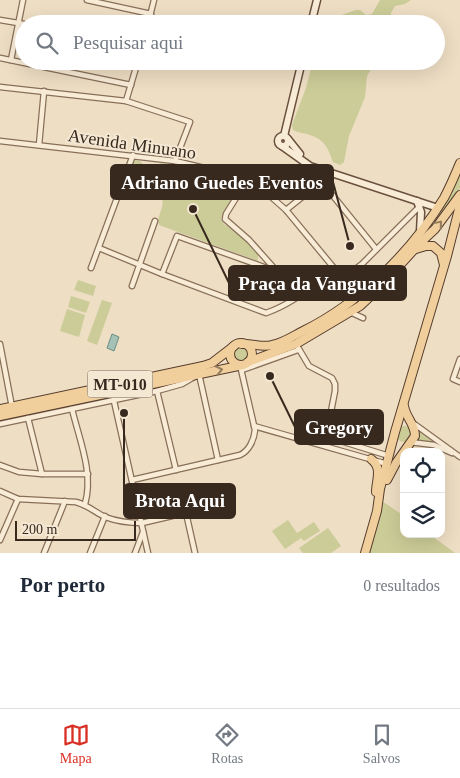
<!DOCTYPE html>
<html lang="pt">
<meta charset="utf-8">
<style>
body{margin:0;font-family:Georgia,serif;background:#f2f2f3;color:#1f2937}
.controls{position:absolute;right:15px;bottom:15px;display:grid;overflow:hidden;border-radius:10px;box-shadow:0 5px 20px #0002}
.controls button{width:45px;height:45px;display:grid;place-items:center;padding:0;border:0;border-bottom:1px solid #e0e1e3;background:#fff;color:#1f2937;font:25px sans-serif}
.scale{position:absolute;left:15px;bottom:12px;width:121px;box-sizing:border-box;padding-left:5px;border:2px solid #38291e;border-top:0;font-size:14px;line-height:18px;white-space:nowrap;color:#38291e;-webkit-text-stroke:4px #f5e8d3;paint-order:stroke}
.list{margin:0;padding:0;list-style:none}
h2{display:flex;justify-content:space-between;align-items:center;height:65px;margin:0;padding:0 20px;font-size:21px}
h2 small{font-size:16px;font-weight:400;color:#747a83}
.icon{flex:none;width:28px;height:28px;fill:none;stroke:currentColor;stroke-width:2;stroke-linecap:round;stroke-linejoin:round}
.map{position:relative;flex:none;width:460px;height:553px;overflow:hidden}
.search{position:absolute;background:#fff;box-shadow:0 5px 20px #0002;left:15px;right:15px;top:15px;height:55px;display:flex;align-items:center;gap:12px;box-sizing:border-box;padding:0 18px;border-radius:28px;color:#747a83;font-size:19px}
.sheet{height:155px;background:#fff}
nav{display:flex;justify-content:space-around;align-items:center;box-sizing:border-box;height:70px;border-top:1px solid #e0e1e3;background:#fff;font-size:14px;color:#747a83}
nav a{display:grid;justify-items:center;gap:2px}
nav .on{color:#d93025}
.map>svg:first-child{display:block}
</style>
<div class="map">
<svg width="460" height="553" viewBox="0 0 460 553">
<rect width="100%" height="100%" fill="#eedec4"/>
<g fill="#cbcc97">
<polygon points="380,0 411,0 405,4 395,6 391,13 390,24 326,24 330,19 356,10 360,10 366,15 372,14"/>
<path d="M313,61H376L367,76L365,97L349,136L344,162L340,165L333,162C328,148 325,140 310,135C304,133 299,133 293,130L292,125L306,88Z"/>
<path d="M133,160L140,161L143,164L161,165L160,163L165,164C168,168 173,168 177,168L175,165L183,169L185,167L184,166L192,168L196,172L209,175V172L223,177L225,180L231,183L233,182L231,180L238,182L239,188L222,215L221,219L224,224L242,236L258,254V261L159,225C156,216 165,208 162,198L126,183V179Z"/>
<polygon points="460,170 460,188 454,201 428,232 424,228"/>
<polygon points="78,280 96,286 93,296 74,290"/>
<polygon points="71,296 90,302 86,313 68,307"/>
<polygon points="102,300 112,303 97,345 87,341"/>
<polygon points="67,309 85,315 79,337 60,331"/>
<circle cx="240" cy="354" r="9"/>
<circle cx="404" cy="434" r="8"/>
<polygon points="417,429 435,441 435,442 417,440"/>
<polygon points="382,501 404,516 404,534 429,534 455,553 367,553"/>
<polygon points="288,520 297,533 314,522 320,531 304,541 301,538 285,549 272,531"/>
<polygon points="328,528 341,546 331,553 303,553 299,548"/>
</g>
<polygon fill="#a6c1b6" stroke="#6c8f83" points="112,334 119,337 114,351 107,348"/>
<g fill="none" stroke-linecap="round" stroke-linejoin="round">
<defs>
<g id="street">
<polyline points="87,0 151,14"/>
<polyline points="0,20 24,24"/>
<polyline points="148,24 154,0"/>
<polyline points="0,58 131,85"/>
<polyline points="11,60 23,0"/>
<polyline points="0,87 126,101 190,122 175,161"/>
<polyline points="126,101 138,61"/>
<polyline points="0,141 175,161 221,172 246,182 269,195 286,210 358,297"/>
<polyline points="39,145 44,91"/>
<polyline points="309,166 376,249"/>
<polyline points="246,182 226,214 225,219 249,240 299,296"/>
<polyline points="286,210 321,182"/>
<path d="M99,248L162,274L266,313C292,304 313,286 335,270"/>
<polyline points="91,268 133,155"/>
<polyline points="162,274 177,236 275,271"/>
<polyline points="342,279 362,264 420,206"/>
<polyline points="132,286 155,221"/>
<polyline points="350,312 363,318"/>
<polyline points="0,344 12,407"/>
<polyline points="296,344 309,366 332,378 335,384 335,391 327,432 328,437 389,456"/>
<polyline points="460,359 453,379 460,382"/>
<polyline points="242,370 298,350"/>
<polyline points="157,391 176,470"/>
<polyline points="114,401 148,553"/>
<path d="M72,409C79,439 94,473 85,504"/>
<polyline points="28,418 42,474 88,474"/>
<polyline points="413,423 460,457"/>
<polyline points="0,424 157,391 182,384 199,374 218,460"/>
<polyline points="254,426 387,464"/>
<polyline points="410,442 434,445 452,453"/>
<polyline points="0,465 19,472 42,474"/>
<path d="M132,480L240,455C249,451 254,440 255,430L240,365"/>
<path d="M0,491L18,499L76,502C87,505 95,512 105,517C116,521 130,523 142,523L219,505"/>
<polyline points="186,513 195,553"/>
<polyline points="0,540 18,499"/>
<polyline points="44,553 65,501"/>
<polyline points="90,553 105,516"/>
<polyline points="135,553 143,532"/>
</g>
<g id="secondary">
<polyline points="311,24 317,0"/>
<circle cx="283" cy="141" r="5"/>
<polyline points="284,136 302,61"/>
<polyline points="288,139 300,154"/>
<polyline points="282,146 310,166 438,208"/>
<polyline points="417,201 421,212 420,232"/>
</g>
<g id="primary">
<polyline points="416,249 426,246 433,246 441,253 444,265"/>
<circle cx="241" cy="354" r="11"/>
<path d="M242,344C252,343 262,348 272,345C283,343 293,336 303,331C360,303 411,252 444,198C450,187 455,175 460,163"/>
<polyline points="248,362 296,344 360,306 378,289 421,242 435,229 460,195"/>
<polyline points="0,409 203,366 212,363 234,346"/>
<polyline points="0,416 243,365"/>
<path d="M371,459C383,468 376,480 376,492"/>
<path d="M387,480L396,463L415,436C415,424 406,418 404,406"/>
<polyline points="365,553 377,511 380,489 395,432 447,256 460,205"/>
</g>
</defs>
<use href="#street" stroke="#886f5a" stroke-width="7"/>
<use href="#secondary" stroke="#6a503d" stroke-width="9"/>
<use href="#primary" stroke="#563d2e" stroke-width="10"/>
<use href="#street" stroke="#f9ecd7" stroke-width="4.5"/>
<use href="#secondary" stroke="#f9ecd7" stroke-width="6"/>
<use href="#primary" stroke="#f1cf9c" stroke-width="8"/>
</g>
<defs><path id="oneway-chevron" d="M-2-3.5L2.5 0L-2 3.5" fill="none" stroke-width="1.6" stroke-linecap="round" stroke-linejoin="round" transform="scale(1.25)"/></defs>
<g stroke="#947c5d">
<use href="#oneway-chevron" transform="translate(439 224) rotate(-50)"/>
<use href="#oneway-chevron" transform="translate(219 370) rotate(-12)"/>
</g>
<g text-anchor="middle" stroke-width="4" stroke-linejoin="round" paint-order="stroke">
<rect fill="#f5e8d3" stroke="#716254" stroke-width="1" x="87.5" y="370.5" width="65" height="27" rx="4"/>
<g font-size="16" font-weight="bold" fill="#38291e">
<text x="120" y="390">MT-010</text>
</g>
<g font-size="18" fill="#38291e" stroke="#f5e8d3">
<text transform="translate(132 144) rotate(8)" y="6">Avenida Minuano</text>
</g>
</g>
<path fill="none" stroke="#38291e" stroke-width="2" d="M350 246L333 182M193 209L229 283M270 376L295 427M124 413L124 501"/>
<g fill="#38291e" stroke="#f5e8d3" stroke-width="2">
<circle cx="350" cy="246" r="5"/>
<circle cx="193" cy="209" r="5"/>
<circle cx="270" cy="376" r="5"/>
<circle cx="124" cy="413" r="5"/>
</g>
<g fill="#38291e" stroke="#38291e" stroke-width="2">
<rect x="111" y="165" width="222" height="34" rx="5"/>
<rect x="229" y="266" width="177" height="34" rx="5"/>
<rect x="295" y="410" width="88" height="34" rx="5"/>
<rect x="124" y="484" width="111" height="34" rx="5"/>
</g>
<g font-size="19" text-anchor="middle" font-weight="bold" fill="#fff">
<text x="222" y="189">Adriano Guedes Eventos</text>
<text x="317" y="290">Praça da Vanguard</text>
<text x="339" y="434">Gregory</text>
<text x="180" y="507">Brota Aqui</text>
</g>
</svg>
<div class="controls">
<button><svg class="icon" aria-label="locate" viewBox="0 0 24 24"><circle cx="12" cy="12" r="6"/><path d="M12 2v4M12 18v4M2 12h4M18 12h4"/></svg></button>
<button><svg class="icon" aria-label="layers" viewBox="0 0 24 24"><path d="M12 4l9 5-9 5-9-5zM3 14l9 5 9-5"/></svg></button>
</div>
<div class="scale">200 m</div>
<div class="search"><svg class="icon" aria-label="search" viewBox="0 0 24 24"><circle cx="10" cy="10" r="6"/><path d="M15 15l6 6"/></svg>Pesquisar aqui</div>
</div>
<section class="sheet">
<h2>Por perto<small>0 resultados</small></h2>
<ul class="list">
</ul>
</section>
<nav>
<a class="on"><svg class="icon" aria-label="map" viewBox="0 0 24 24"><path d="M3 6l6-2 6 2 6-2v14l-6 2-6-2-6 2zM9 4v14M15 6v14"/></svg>Mapa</a>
<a><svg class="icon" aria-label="directions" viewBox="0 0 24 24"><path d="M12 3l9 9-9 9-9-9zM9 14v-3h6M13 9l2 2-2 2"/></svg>Rotas</a>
<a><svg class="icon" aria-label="saved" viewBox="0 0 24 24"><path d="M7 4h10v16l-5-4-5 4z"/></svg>Salvos</a>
</nav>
